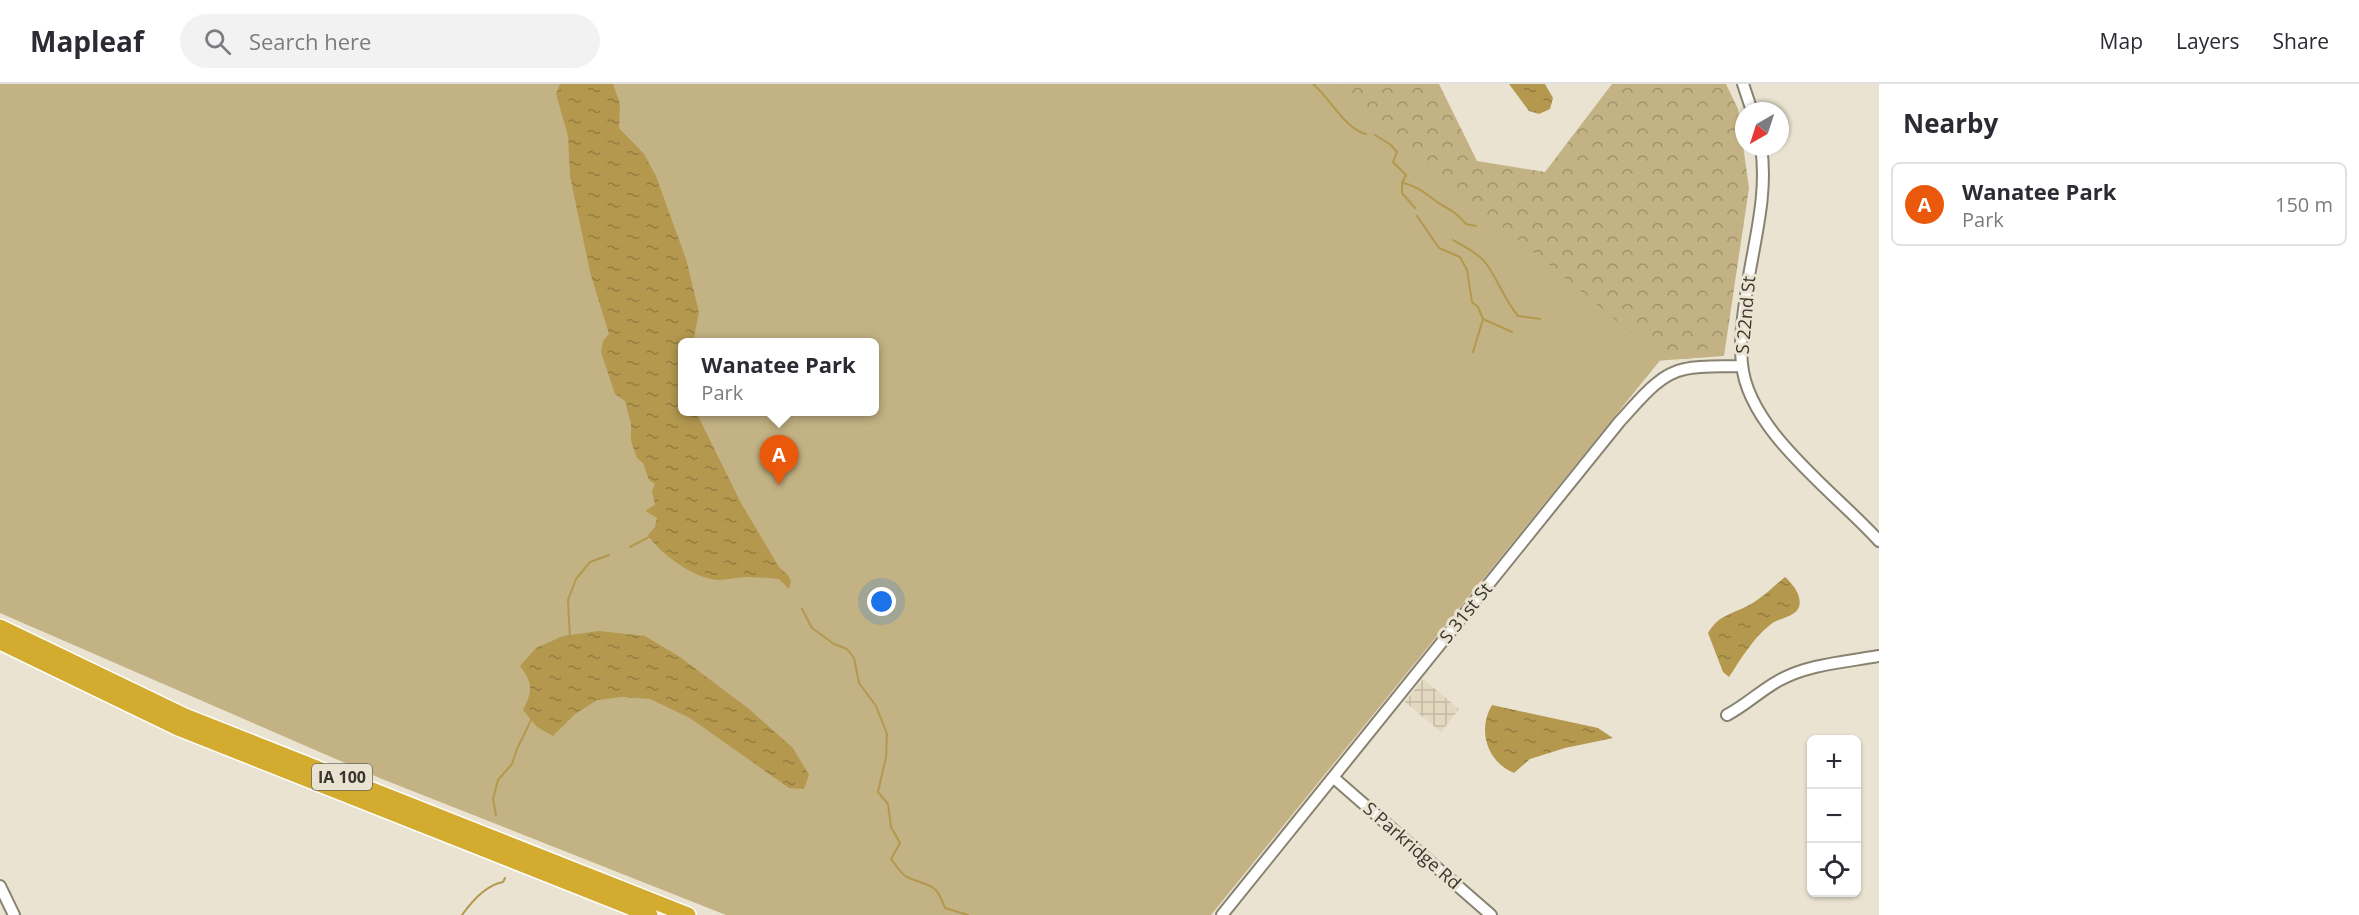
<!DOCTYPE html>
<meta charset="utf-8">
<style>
body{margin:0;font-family:"Open Sans",sans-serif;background:#f2f2f3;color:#2b2b33}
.controls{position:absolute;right:18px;bottom:18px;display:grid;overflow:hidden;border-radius:9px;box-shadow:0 2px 4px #0004}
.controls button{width:54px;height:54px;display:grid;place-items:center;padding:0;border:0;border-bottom:2px solid #e1e1e2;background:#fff;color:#2b2b33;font:30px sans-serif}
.compass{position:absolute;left:1735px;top:18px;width:54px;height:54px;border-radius:50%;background:#fff;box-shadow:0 2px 4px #0004;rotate:219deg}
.you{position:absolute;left:882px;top:518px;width:21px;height:21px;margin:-15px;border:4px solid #fff;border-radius:50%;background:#1a73e8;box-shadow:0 0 0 9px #1a73e833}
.badge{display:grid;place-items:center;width:39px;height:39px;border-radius:50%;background:#ea580c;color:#fff;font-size:20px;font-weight:700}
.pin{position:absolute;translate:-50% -50px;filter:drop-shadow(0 2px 3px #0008)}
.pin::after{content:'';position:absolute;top:32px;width:21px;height:18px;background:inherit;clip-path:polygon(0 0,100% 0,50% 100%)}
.popup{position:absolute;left:678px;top:254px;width:201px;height:78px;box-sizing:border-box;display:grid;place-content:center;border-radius:9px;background:#fff;filter:drop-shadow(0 2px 4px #0005);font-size:20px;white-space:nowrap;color:#7c7c81}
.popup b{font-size:22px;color:#2b2b33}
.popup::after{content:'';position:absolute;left:50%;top:100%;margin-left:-12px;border:12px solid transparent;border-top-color:#fff}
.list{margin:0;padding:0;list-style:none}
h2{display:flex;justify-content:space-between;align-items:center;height:78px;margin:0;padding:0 24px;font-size:26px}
h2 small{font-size:20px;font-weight:400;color:#7c7c81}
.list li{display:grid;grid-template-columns:39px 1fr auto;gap:18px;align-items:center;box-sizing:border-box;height:84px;margin:0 12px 12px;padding:0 12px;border:2px solid #e1e1e2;border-radius:9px}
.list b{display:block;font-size:22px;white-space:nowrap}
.list p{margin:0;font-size:20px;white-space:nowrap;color:#7c7c81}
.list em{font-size:20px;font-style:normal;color:#7c7c81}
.icon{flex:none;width:33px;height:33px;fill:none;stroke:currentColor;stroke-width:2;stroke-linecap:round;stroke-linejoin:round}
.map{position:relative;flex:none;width:1879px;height:831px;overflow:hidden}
header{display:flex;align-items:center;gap:36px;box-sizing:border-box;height:84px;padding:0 30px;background:#fff;border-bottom:2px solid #e1e1e2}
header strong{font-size:28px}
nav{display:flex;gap:33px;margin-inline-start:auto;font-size:21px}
.search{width:420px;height:54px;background:#f2f2f3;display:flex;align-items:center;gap:15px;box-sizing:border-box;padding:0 21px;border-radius:33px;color:#7c7c81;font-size:22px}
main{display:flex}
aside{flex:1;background:#fff}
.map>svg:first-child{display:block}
</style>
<header>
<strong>Mapleaf</strong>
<div class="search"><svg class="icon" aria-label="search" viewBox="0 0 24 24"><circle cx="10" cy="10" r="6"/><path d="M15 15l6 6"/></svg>Search here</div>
<nav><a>Map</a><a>Layers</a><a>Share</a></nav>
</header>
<main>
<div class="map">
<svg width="1879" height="831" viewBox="0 0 1879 831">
<defs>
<pattern id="industrial-grid" width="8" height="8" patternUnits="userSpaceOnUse" patternTransform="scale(1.5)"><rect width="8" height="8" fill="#e3d9c0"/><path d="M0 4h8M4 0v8" fill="none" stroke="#c4bba5"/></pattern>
<pattern id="forest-crowns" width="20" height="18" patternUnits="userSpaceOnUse" patternTransform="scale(1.5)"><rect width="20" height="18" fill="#c3b283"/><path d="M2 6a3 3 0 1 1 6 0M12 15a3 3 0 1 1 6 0" fill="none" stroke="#9f926c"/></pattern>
<pattern id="water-ripples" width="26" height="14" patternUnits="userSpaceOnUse" patternTransform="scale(1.5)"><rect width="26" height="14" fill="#b3984e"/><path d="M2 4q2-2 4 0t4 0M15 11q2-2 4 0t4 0" fill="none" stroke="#937d41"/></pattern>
</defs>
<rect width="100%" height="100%" fill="#eae3d1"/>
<polygon fill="url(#industrial-grid)" points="1423,595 1459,625 1441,648 1405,618"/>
<polygon fill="url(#forest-crowns)" points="1173,0 1439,0 1477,77 1545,88 1612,0 1726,0 1738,25 1749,104 1724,272 1654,277"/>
<path fill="#c3b283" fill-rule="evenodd" d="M0,0H1342L1337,7L1662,274L1211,831H726L382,695L0,529ZM683,258H875V328H683Z"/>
<g fill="url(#water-ripples)">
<path d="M560,0H613L620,20L619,44L644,70L656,92L686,175L699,228L693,258H683V328H696L742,421L779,483L788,491L791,497L789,505L779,495C768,494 757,493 746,493C737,493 727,496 718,496C695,495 660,470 648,451L655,443L657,434L647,428L646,426L655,421L652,407L655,400L649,396L643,379L637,374L631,357V340L625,317L615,310L601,268L603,257L609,250L590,188L570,92L568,52L556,10Z"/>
<polygon points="1509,0 1545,0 1553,14 1550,25 1539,30 1529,27"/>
<path d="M1785,493C1793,500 1804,514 1798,525C1792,534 1778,534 1770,541C1753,554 1741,575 1729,593L1723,588L1708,549C1719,530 1734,530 1751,520C1763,513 1774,502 1785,493Z"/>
<path d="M599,547L645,552L680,573L749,625L793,664L809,691L804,705L789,704L690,634L650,615L622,613L597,616L575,630L553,652L537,643L523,626C533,606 533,600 520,582L536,564L563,552Z"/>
<path d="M1492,621L1598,644L1613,654L1565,664L1530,675L1514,689C1487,678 1477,646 1492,621Z"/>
</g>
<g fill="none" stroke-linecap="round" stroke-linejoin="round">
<g stroke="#b3984e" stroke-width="2">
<path d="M1313,0C1329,13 1346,46 1366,50"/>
<polyline points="1375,51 1391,61 1397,68 1393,78 1406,91 1402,99 1402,109 1415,124"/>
<path d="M1403,99C1419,102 1428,112 1440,120C1451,126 1458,130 1466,140L1476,142"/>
<polyline points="1417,132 1439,164 1460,173 1467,186 1472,218 1478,223 1483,235 1473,268"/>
<path d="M1453,156C1465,163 1480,170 1488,182C1499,199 1505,216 1518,232L1540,235"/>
<polyline points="1483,235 1512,248"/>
<polyline points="630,463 651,452"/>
<path d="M802,525L812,544L834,560L847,565L854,574L859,599L876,622L887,650L886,673L878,708L888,720L891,743L900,759L891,775C896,781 901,790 907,793C930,804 935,796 945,824L968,831"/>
<polyline points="570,554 568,516 576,495 590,478 609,471"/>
<polyline points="496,731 493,715 498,696 512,680 517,665 532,634"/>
<path d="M462,831C472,817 486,801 503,798L505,794"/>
</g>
<defs>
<g id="minor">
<polyline points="1743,0 1752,27"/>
<path d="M1761,63C1768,108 1755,154 1748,198C1744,225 1739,253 1742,280C1748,347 1836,409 1879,457"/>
<path d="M1727,631C1746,621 1760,607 1778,597C1808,580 1846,578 1879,572"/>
<polyline points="1334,694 1491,831"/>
<polyline points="0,802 14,831"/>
<path d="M1222,831L1620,337C1638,318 1658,290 1685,285C1703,281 1723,283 1742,282"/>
</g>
<g id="highway">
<polyline points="0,543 185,632 688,831"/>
<polyline points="0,558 178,644 650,831"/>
</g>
</defs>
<use href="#minor" stroke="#888271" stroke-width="14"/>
<use href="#highway" stroke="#fff" stroke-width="18"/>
<use href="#minor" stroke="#fff" stroke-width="10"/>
<use href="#highway" stroke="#d2ab2f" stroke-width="15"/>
</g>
<g text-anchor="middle" stroke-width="6" stroke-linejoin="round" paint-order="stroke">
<rect fill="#eae3d1" stroke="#6d695f" stroke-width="1.5" x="312" y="680" width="60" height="26" rx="4.5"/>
<g font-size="16" font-weight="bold" fill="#38352e">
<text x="342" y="699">IA 100</text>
</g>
<g font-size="18" fill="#38352e" stroke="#eae3d1">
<text transform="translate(1746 231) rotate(-85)" y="6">S 22nd St</text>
<text transform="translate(1466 529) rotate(-51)" y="6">S 31st St</text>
<text transform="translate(1412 762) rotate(41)" y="6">S Parkridge Rd</text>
</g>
</g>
</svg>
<div class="controls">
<button>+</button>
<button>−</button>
<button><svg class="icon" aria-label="locate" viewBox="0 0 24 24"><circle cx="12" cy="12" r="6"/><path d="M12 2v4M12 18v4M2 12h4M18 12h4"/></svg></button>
</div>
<svg class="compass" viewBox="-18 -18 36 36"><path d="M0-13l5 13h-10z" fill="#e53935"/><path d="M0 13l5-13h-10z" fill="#7c7c81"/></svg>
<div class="you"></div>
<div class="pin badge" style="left:779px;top:401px">A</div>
<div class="popup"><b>Wanatee Park</b>Park</div>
</div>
<aside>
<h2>Nearby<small></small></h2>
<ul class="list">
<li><span class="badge">A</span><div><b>Wanatee Park</b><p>Park</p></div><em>150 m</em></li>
</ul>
</aside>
</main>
